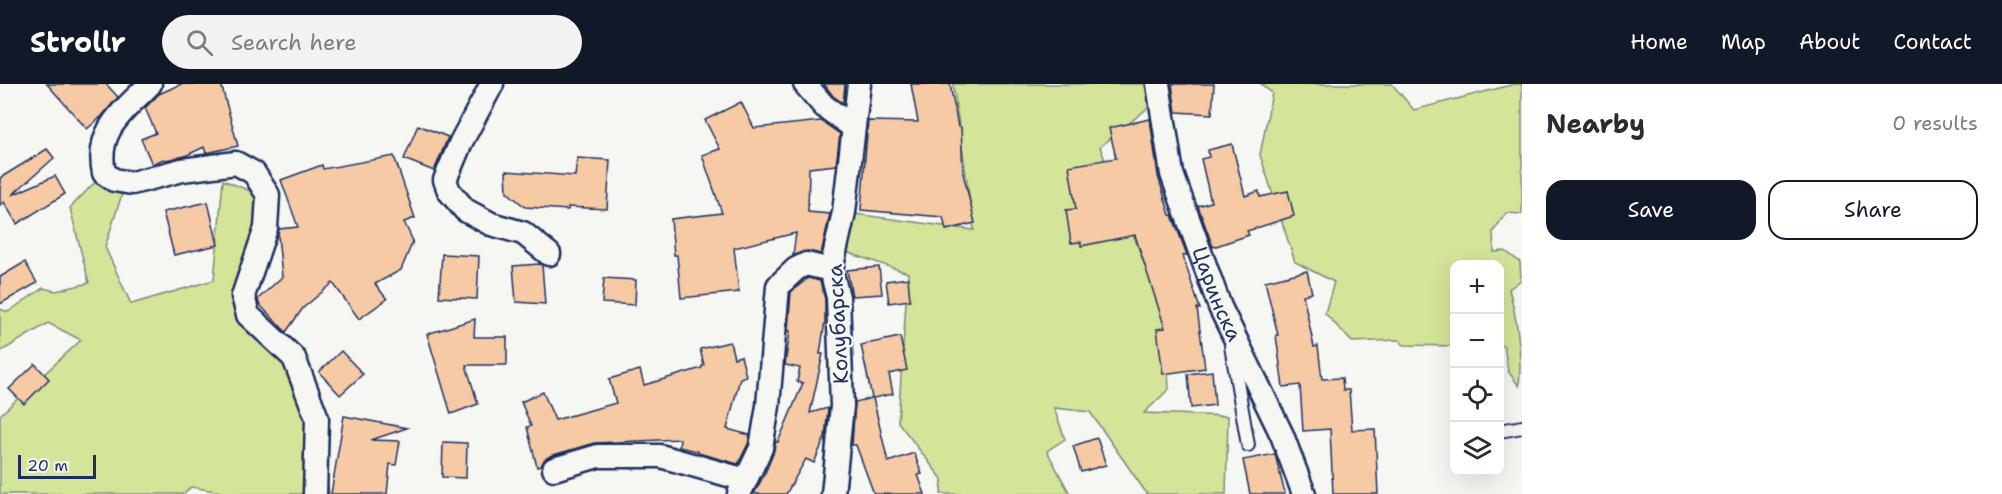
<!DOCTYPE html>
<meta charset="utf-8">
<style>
body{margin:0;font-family:"Shantell Sans",sans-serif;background:#f2f2f3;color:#2b2b33}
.controls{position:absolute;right:18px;bottom:18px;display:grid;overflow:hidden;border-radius:12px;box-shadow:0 6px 24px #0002}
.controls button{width:54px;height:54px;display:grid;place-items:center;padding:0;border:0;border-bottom:2px solid #e1e1e2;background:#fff;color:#2b2b33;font:30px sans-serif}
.scale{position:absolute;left:18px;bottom:15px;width:78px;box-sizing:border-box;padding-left:6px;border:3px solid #1b2f5e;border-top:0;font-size:16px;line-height:21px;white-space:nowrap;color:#1b2f5e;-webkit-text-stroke:4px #f6f6f2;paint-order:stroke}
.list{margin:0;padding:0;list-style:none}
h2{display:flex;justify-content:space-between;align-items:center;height:78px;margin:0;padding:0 24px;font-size:26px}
h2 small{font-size:20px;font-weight:400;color:#7c7c81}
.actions{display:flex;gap:12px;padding:18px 24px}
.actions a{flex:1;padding:14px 0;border:2px solid #111827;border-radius:18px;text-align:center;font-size:21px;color:#111827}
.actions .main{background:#111827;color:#fff}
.icon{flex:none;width:33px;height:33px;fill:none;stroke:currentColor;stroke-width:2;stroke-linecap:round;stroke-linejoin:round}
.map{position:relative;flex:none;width:1522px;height:410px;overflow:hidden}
header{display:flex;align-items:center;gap:36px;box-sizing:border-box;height:84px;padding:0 30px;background:#111827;color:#fff}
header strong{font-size:28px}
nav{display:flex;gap:33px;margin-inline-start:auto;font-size:21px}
.search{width:420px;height:54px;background:#f2f2f3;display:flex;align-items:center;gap:15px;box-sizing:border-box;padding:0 21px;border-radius:33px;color:#7c7c81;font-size:22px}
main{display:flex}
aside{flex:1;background:#fff}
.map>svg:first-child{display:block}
</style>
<header>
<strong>Strollr</strong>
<div class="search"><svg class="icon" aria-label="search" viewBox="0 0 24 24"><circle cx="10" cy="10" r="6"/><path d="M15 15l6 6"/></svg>Search here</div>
<nav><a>Home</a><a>Map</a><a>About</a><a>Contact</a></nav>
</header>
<main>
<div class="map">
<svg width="1522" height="410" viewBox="0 0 1522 410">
<rect width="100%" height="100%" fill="#f6f6f2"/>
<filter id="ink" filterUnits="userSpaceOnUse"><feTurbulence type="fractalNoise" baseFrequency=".0167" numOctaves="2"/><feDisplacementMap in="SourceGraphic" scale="12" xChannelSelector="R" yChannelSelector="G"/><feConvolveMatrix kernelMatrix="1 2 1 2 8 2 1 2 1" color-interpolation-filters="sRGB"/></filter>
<g filter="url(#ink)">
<g fill="#d4e498" stroke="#788a7b" stroke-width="1.5">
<polygon points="953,0 1145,0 1149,23 1100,63 1165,234 1169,305 1144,329 1228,332 1226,410 1147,410 1090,328 1054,324 1065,355 1047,367 1070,410 941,410 942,395 898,338 908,189 846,168 855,130 974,146"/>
<path d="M1261,0H1392L1414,26L1515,0H1522V130L1506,129L1493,148L1494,168L1505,167L1520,178L1521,196L1509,205C1517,235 1522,271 1519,302L1508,287L1504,262H1500V180H1454V262L1404,261L1399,256L1352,258L1325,229L1334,198L1295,178L1260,71L1272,9Z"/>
<polygon points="223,96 258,110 267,173 236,214 319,315 329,410 234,410 191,403 183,410 0,410 0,331 81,256 48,239 0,268 0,225 8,228 43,204 56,207 89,199 70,124 94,99 123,107 105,163 131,220 214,196"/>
</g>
<g fill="#f7caa6" stroke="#1b2f5e" stroke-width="1.5">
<polygon points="47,0 106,0 118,13 102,32 87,45"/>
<polygon points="181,0 221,0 238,62 206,69 204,63 185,72 165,76 164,75 152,80 141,55 156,49 145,24 159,10"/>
<polygon points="824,0 845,0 843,19 833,12"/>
<polygon points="911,0 950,0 958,43 961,43 963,89 975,139 946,146 943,133 861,126 868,37 918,38"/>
<polygon points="1172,0 1214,0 1212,30 1176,28"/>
<polygon points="741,18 754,44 821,37 840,50 836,81 809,84 808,128 830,130 821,170 808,167 793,171 796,149 734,164 739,208 681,214 677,171 674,171 671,135 722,129 702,71 720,65 705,36"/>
<polygon points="1150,35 1158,92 1170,131 1172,131 1187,171 1183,172 1200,225 1197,224 1205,284 1163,290 1157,245 1165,244 1135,151 1081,162 1081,158 1071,159 1066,126 1076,125 1069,82 1116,74 1109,44"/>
<polygon points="418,41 448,53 434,87 404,75"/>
<polygon points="1232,60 1245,112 1259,107 1260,113 1288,107 1294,132 1247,147 1249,151 1213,163 1198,122 1211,118 1201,75 1209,73 1208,66"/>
<polygon points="47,65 54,74 12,111 55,92 65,110 17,140 4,118 0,121 0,94"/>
<polygon points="394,72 415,134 404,138 413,157 401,186 375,200 387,215 359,235 333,199 303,224 286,248 259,220 258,215 282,193 278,151 279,145 298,143 281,96 322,81 323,85"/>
<polygon points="577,74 610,76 607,125 568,123 568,126 525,123 507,108 506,87 575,92"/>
<polygon points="208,118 218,161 174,171 163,128"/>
<polygon points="442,170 479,172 477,215 439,213"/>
<polygon points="25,178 37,199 0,220 0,193"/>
<polygon points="539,180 542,181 545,220 516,218 513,182"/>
<polygon points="879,183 882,210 852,212 847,186"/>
<polygon points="1307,187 1312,209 1303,211 1314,263 1318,262 1322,295 1342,294 1343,306 1349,306 1352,346 1375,345 1378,410 1333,410 1330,345 1303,347 1300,301 1283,303 1276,251 1278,251 1265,197"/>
<polygon points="604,194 636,196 635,221 602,219"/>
<polygon points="808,194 820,197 825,215 825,237 820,270 823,270 810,329 828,324 825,353 814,379 806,375 786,410 754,410 765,389 773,370 776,357 778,358 803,299 797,298 800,284 785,281 790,247 788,246 791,208"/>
<polygon points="908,194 910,216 889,219 886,197"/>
<polygon points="475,235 474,253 507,253 507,281 466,281 478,320 451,330 427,250"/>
<polygon points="900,253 907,286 889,290 893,310 873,314 888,378 914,369 922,390 918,391 925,410 874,410 856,361 852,361 855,318 872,314 861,261"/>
<polygon points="730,258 734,274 741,272 746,292 740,294 727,345 750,351 748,360 738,380 698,369 698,367 679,363 680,355 594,359 550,372 544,376 541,382 537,383 527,343 531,342 521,318 543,308 555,336 616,319 609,295 640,286 644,301 702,284 702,282 704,281 700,265"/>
<polygon points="341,267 363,290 340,311 319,288"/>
<polygon points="35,280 49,295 24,320 9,305"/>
<polygon points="1212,287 1215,321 1191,324 1188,290"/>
<polygon points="344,332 407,344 371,356 400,357 396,381 390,380 387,410 331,410"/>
<polygon points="1097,354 1106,381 1081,388 1073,362"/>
<polygon points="443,358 467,359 466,394 442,393"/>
<polygon points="1275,370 1285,410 1250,410 1243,376"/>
</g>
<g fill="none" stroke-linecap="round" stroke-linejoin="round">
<defs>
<g id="lane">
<polyline points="1231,262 1248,361"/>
<polyline points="1500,347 1522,343"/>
</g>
<g id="street">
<path d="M150,0C123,28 95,46 104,89L114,96L132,99L182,86L236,79L254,89L268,111L266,144L243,212L248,231L294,274L317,334L315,410"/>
<polyline points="492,0 461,58 445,96 449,107 465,126 491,140 523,149 549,170"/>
<polyline points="805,0 824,22 853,43"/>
<path id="s1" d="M1158,0L1172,90L1220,223L1282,351L1304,410"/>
<polyline points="554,385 598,372 660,372 746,396"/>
<polyline points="739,410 761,364 768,322 778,202 796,185 806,180 831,186"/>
<polyline points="833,410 842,322 838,213 831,186 844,128 859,0"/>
</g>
</defs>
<use href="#lane" stroke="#1b2f5e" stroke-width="16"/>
<use href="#street" stroke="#1b2f5e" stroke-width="27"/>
<use href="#lane" stroke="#f6f6f2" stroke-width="12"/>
<use href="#street" stroke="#f6f6f2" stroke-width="22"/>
</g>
</g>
<g text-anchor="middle" stroke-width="5" stroke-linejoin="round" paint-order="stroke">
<g font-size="21" fill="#1b2f5e" stroke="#f6f6f2">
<text dy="7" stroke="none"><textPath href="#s1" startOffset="219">Царинска</textPath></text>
<text transform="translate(838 240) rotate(-93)" y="7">Колубарска</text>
</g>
</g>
</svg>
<div class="controls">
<button>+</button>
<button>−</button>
<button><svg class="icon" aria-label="locate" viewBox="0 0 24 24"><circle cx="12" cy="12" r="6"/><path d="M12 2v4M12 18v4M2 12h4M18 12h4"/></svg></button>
<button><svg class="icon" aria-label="layers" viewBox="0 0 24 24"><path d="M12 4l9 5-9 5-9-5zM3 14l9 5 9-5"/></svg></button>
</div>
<div class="scale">20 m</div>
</div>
<aside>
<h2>Nearby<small>0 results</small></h2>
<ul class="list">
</ul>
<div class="actions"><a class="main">Save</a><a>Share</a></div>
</aside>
</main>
